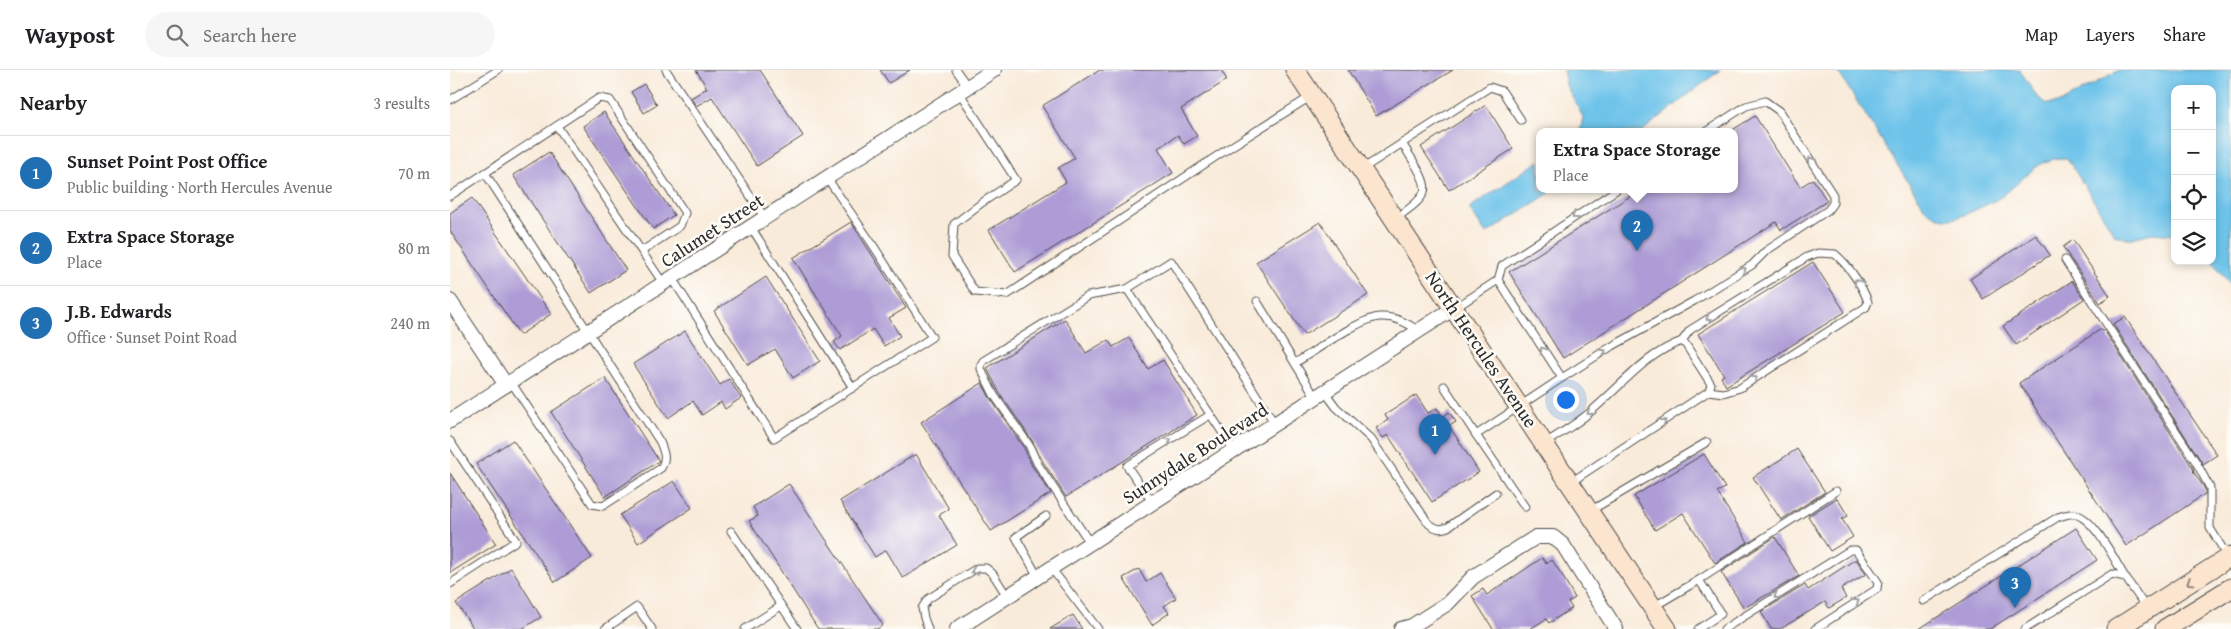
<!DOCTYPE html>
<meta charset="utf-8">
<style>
body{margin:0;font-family:"Gentium Book Plus",serif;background:#f6f6f6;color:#202124}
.controls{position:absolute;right:15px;top:15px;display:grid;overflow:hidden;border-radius:10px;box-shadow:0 2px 8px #0003}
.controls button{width:45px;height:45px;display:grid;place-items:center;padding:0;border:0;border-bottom:1px solid #e0e0e0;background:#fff;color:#202124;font:25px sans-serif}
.you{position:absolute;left:1115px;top:329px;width:18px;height:18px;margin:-12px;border:4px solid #fff;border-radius:50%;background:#1a73e8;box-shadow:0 0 0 8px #1a73e833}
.badge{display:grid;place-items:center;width:32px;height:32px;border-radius:50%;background:#1f6fb2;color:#fff;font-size:16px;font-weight:700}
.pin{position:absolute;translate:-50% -41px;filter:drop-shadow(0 1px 2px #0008)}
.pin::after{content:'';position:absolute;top:26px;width:18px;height:15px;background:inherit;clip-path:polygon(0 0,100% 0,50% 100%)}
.popup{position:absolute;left:1086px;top:58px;width:202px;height:65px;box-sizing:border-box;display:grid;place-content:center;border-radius:10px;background:#fff;filter:drop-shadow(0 1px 4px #0005);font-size:16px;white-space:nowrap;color:#757577}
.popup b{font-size:19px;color:#202124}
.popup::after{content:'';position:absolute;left:50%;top:100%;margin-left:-10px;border:10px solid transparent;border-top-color:#fff}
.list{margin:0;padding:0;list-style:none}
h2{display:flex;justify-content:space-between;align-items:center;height:65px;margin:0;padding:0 20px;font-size:21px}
h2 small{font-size:16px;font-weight:400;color:#757577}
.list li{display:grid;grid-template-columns:32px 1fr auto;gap:15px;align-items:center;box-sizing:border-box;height:75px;padding:0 20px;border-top:1px solid #e0e0e0}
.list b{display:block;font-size:19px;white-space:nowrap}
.list p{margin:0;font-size:16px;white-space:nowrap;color:#757577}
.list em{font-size:16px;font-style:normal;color:#757577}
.icon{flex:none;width:28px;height:28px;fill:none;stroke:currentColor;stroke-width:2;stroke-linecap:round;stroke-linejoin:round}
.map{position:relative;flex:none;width:1781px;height:559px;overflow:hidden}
header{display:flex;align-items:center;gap:30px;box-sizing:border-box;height:70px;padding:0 25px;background:#fff;border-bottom:1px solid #e0e0e0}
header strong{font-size:24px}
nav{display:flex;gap:28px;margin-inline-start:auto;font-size:18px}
.search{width:350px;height:45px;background:#f6f6f6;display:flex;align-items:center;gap:12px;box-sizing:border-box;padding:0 18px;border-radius:28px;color:#757577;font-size:19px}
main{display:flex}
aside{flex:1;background:#fff}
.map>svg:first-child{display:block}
</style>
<header>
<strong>Waypost</strong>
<div class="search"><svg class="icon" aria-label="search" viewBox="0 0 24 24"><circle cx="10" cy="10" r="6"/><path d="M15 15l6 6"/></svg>Search here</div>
<nav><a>Map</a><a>Layers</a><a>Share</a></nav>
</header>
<main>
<aside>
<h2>Nearby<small>3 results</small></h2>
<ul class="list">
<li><span class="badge">1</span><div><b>Sunset Point Post Office</b><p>Public building · North Hercules Avenue</p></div><em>70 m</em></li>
<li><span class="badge">2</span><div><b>Extra Space Storage</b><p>Place</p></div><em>80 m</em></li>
<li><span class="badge">3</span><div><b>J.B. Edwards</b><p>Office · Sunset Point Road</p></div><em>240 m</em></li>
</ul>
</aside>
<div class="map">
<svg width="1781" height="559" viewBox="0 0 1781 559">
<rect width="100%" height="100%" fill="#fdfcf7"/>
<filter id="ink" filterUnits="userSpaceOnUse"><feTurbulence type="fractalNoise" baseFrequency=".02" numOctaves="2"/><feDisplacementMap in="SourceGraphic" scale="10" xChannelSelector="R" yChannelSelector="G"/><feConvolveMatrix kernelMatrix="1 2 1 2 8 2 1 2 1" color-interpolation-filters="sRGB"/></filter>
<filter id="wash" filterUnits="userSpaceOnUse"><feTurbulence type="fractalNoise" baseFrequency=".0096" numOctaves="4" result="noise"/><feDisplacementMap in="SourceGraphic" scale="20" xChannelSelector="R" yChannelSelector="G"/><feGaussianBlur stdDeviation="1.12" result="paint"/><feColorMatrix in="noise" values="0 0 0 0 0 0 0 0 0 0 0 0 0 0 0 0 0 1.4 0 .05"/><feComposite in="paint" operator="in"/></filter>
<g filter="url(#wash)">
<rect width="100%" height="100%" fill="#f9ebda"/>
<g fill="#6dc3ea" stroke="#4c778a">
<polygon points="1113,0 1270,0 1191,62 1130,62 1133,47 1116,15"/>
<path d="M1387,0H1570L1587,27L1598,34L1610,33L1669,0H1781V216L1762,190V19H1725V165L1702,163L1678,169L1665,165L1617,88C1587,86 1572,113 1549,128C1542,133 1533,136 1525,140C1504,150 1497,154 1476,140Z"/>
<polygon points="1089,91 1090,120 1104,120 1036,164 1019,138"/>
</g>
<g id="blocks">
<g fill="#ad9cd6">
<polygon points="246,0 310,0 353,66 307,96 262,27 246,36 241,28 257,18"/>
<polygon points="430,0 460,0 439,13"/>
<polygon points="650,0 771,0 777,10 731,39 747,66 734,74 728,65 708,78 723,103 565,202 539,160 616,112 608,98 625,88 592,36"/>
<polygon points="898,0 1003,0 926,46"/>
<polygon points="194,14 207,35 194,43 181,22"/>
<polygon points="1036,35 1063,79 999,120 971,77"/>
<polygon points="154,42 224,145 203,159 133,56"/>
<polygon points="1305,46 1350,117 1363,109 1377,131 1331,160 1326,152 1113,288 1059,202 1190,120 1284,120 1284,59"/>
<polygon points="99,82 176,200 141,223 63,105"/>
<polygon points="22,128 101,244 70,265 0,161 0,143"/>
<polygon points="401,152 456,238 439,248 450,266 434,276 423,259 390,280 384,272 392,266 343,188"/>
<polygon points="870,152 918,225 854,265 806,192"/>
<polygon points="1586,165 1600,185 1533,229 1520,209"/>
<polygon points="1623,170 1660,226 1650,233 1613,177"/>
<polygon points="1363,192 1395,242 1276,316 1271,307 1274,305 1248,264"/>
<polygon points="316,207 370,291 343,308 325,279 298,295 264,241"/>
<polygon points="1622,211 1634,229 1566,275 1553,256"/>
<polygon points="1675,247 1767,385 1753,394 1663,254"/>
<polygon points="615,249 636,283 658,270 663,277 679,268 698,299 713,290 747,345 616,427 592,390 583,372 549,322 537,298"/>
<polygon points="1651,259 1652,261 1654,260 1741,395 1744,400 1743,401 1755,419 1755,424 1676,476 1569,313"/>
<polygon points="235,261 270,315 279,309 291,328 275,339 271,332 252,345 243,331 218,348 183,294"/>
<polygon points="155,308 209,391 155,427 101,342"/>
<polygon points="532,313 540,328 574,378 582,396 601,423 541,461 471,352"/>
<polygon points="966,325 978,343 987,338 993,347 999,342 1006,352 999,356 1029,402 982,432 938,365 933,368 926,358 938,350 935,345"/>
<polygon points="63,370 142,488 105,512 26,394"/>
<polygon points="1347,379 1375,422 1331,450 1303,407"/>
<polygon points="466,384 499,439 489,445 507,475 453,508 436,480 425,487 390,431"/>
<polygon points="1254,384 1275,418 1267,422 1298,472 1265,493 1233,443 1205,460 1184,426"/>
<polygon points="0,403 46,474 0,503"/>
<polygon points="224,411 242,438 188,473 170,445"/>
<polygon points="339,414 433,555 427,559 368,559 299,451 308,446 303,437"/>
<polygon points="1387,428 1398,446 1392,449 1403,467 1380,481 1358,446"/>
<polygon points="1626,458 1647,490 1540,559 1469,559"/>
<polygon points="1325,467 1349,506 1294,538 1271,502"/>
<polygon points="1092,488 1096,493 1102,490 1112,505 1125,528 1118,532 1122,538 1099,553 1096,549 1080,559 1043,559 1022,526 1033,519 1037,525"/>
<polygon points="1406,489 1416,504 1391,519 1396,528 1379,538 1375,532 1330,559 1321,559 1311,542 1355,515 1358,520"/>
<polygon points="61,498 91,547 72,559 24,559 6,533"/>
<polygon points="689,499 696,512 710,503 726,528 714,536 719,543 702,555 673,508"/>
<polygon points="623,545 632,559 600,559"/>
</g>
</g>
</g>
<g filter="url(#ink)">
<use href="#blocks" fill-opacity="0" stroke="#4a4845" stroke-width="1"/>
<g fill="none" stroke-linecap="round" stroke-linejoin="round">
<defs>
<g id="lane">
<polyline points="216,0 315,148"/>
<polyline points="506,0 518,17"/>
<polyline points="509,22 566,110 533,132 504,154 502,186 525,222 557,225 782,76 860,27"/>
<polyline points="0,30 48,0"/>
<polyline points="107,56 213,213"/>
<polyline points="912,99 1040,17 1052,21 1071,50"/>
<path d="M35,103L210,372C214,382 217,389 211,398L153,436L142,434L61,312"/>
<polyline points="0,126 149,28 160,30 235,143 230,156 192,181"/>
<path d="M945,149C954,142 970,133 974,122C979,111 958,84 952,73"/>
<polyline points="301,157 403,318"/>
<polyline points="1615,190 1746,392 1760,418 1760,458 1778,487"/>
<polyline points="222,208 324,368 482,267 423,175 377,108"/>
<polyline points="1048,210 1052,196 1166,120"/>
<polyline points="677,219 784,380"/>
<polyline points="807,231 866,328"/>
<polyline points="1005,238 1048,210 1112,308 1026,365 1075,437"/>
<path d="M1232,271L1240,260L1357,187L1368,183L1385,184C1399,196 1412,215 1418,232L1416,237L1290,318L1273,323L1259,321"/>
<path d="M845,293C864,282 910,248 930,247C944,246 958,253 969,261"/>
<polyline points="1112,308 1159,278 1244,231 1302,195 1316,181 1378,140 1383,133 1383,125 1329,41 1315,31 1296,36 1255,62"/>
<polyline points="994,316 1026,365"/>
<path d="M875,322L886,337L921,369L979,454C987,459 990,460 998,457L1046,423"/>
<polyline points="0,371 66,471 0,514"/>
<path d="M1095,373C1113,362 1131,351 1146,337C1174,313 1196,284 1232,271L1236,275L1261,314L1259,321L1121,412"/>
<polyline points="703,433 677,396 760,345"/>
<polyline points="1140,441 1257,372"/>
<polyline points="281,461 347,559"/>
<polyline points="640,473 587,393 579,375 544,325 531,299 531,295 533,291 638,226 677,219 721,191 825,354"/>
<polyline points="601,498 648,559"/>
<polyline points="588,507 566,467 596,446"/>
<polyline points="1249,510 1386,421"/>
<path d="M1473,531L1608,447C1613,446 1619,443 1624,444C1644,447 1665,491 1675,507"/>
<polyline points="1203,537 1249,510 1271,544 1248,559"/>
<polyline points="155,559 187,537 202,559"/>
<polyline points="295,559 331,536"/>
<polyline points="478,559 474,548 472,538 478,529 527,498 536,498 543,504 557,526"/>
<polyline points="1274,559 1400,480 1406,480 1428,512 1427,519 1365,559"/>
<polyline points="1575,559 1662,504 1675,507 1697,539"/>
</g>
<g id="street">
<polyline points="0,231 56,315"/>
<polyline points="0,351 544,0"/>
<polyline points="507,559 1004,238"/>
<polyline points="951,559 962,556 998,533 1023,507 1086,467 1103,467 1113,475 1166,559"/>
</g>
<g id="secondary">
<polyline points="845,0 1217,559"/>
<polyline points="1666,559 1781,486"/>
<polyline points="1715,559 1781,518"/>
</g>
</defs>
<use href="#lane" stroke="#4a4845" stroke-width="9"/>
<use href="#street" stroke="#4a4845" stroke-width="16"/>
<use href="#secondary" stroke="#4a4845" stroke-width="21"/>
<use href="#lane" stroke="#fff" stroke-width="7"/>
<use href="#street" stroke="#fff" stroke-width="14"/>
<use href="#secondary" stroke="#fce5cf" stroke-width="19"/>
</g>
<defs><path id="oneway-chevron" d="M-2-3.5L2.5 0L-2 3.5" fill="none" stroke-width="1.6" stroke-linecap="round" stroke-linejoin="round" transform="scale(1.25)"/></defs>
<g stroke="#a0a0a0">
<use href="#oneway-chevron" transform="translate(1361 90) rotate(-123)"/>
<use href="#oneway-chevron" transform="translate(1125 146) rotate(147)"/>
<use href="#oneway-chevron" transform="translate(1293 200) rotate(-32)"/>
<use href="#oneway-chevron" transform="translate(1407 212) rotate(-124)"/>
<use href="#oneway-chevron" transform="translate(1259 248) rotate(148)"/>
<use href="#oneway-chevron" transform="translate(1093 280) rotate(-123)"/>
<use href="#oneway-chevron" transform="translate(1153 282) rotate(-32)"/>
<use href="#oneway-chevron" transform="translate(1304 309) rotate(-33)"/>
<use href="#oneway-chevron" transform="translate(1140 342) rotate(141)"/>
<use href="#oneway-chevron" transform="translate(1213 352) rotate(-33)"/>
<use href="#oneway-chevron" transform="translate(718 371) rotate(-32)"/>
<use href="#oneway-chevron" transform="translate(524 501) rotate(158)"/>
<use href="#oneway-chevron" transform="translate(1327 526) rotate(148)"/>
<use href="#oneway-chevron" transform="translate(1406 532) rotate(-33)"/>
</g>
<use stroke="#94887d" href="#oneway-chevron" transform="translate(1740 512) rotate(148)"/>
</g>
<g text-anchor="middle" stroke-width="5" stroke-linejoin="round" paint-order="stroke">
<g font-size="19" fill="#2b2b2b" stroke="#fdfcf7">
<text transform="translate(262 160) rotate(-33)" y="7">Calumet Street</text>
<text transform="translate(1032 279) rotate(56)" y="7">North Hercules Avenue</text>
<text transform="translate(745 383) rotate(-33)" y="7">Sunnydale Boulevard</text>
</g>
</g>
</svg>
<div class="controls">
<button>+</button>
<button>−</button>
<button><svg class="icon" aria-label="locate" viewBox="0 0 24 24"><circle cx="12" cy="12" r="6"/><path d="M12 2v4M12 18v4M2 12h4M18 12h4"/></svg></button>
<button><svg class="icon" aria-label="layers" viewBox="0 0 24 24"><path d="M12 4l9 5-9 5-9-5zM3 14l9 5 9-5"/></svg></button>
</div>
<div class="you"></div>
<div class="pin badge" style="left:985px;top:385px">1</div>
<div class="pin badge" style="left:1187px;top:181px">2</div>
<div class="popup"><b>Extra Space Storage</b>Place</div>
<div class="pin badge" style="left:1565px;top:538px">3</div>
</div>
</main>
